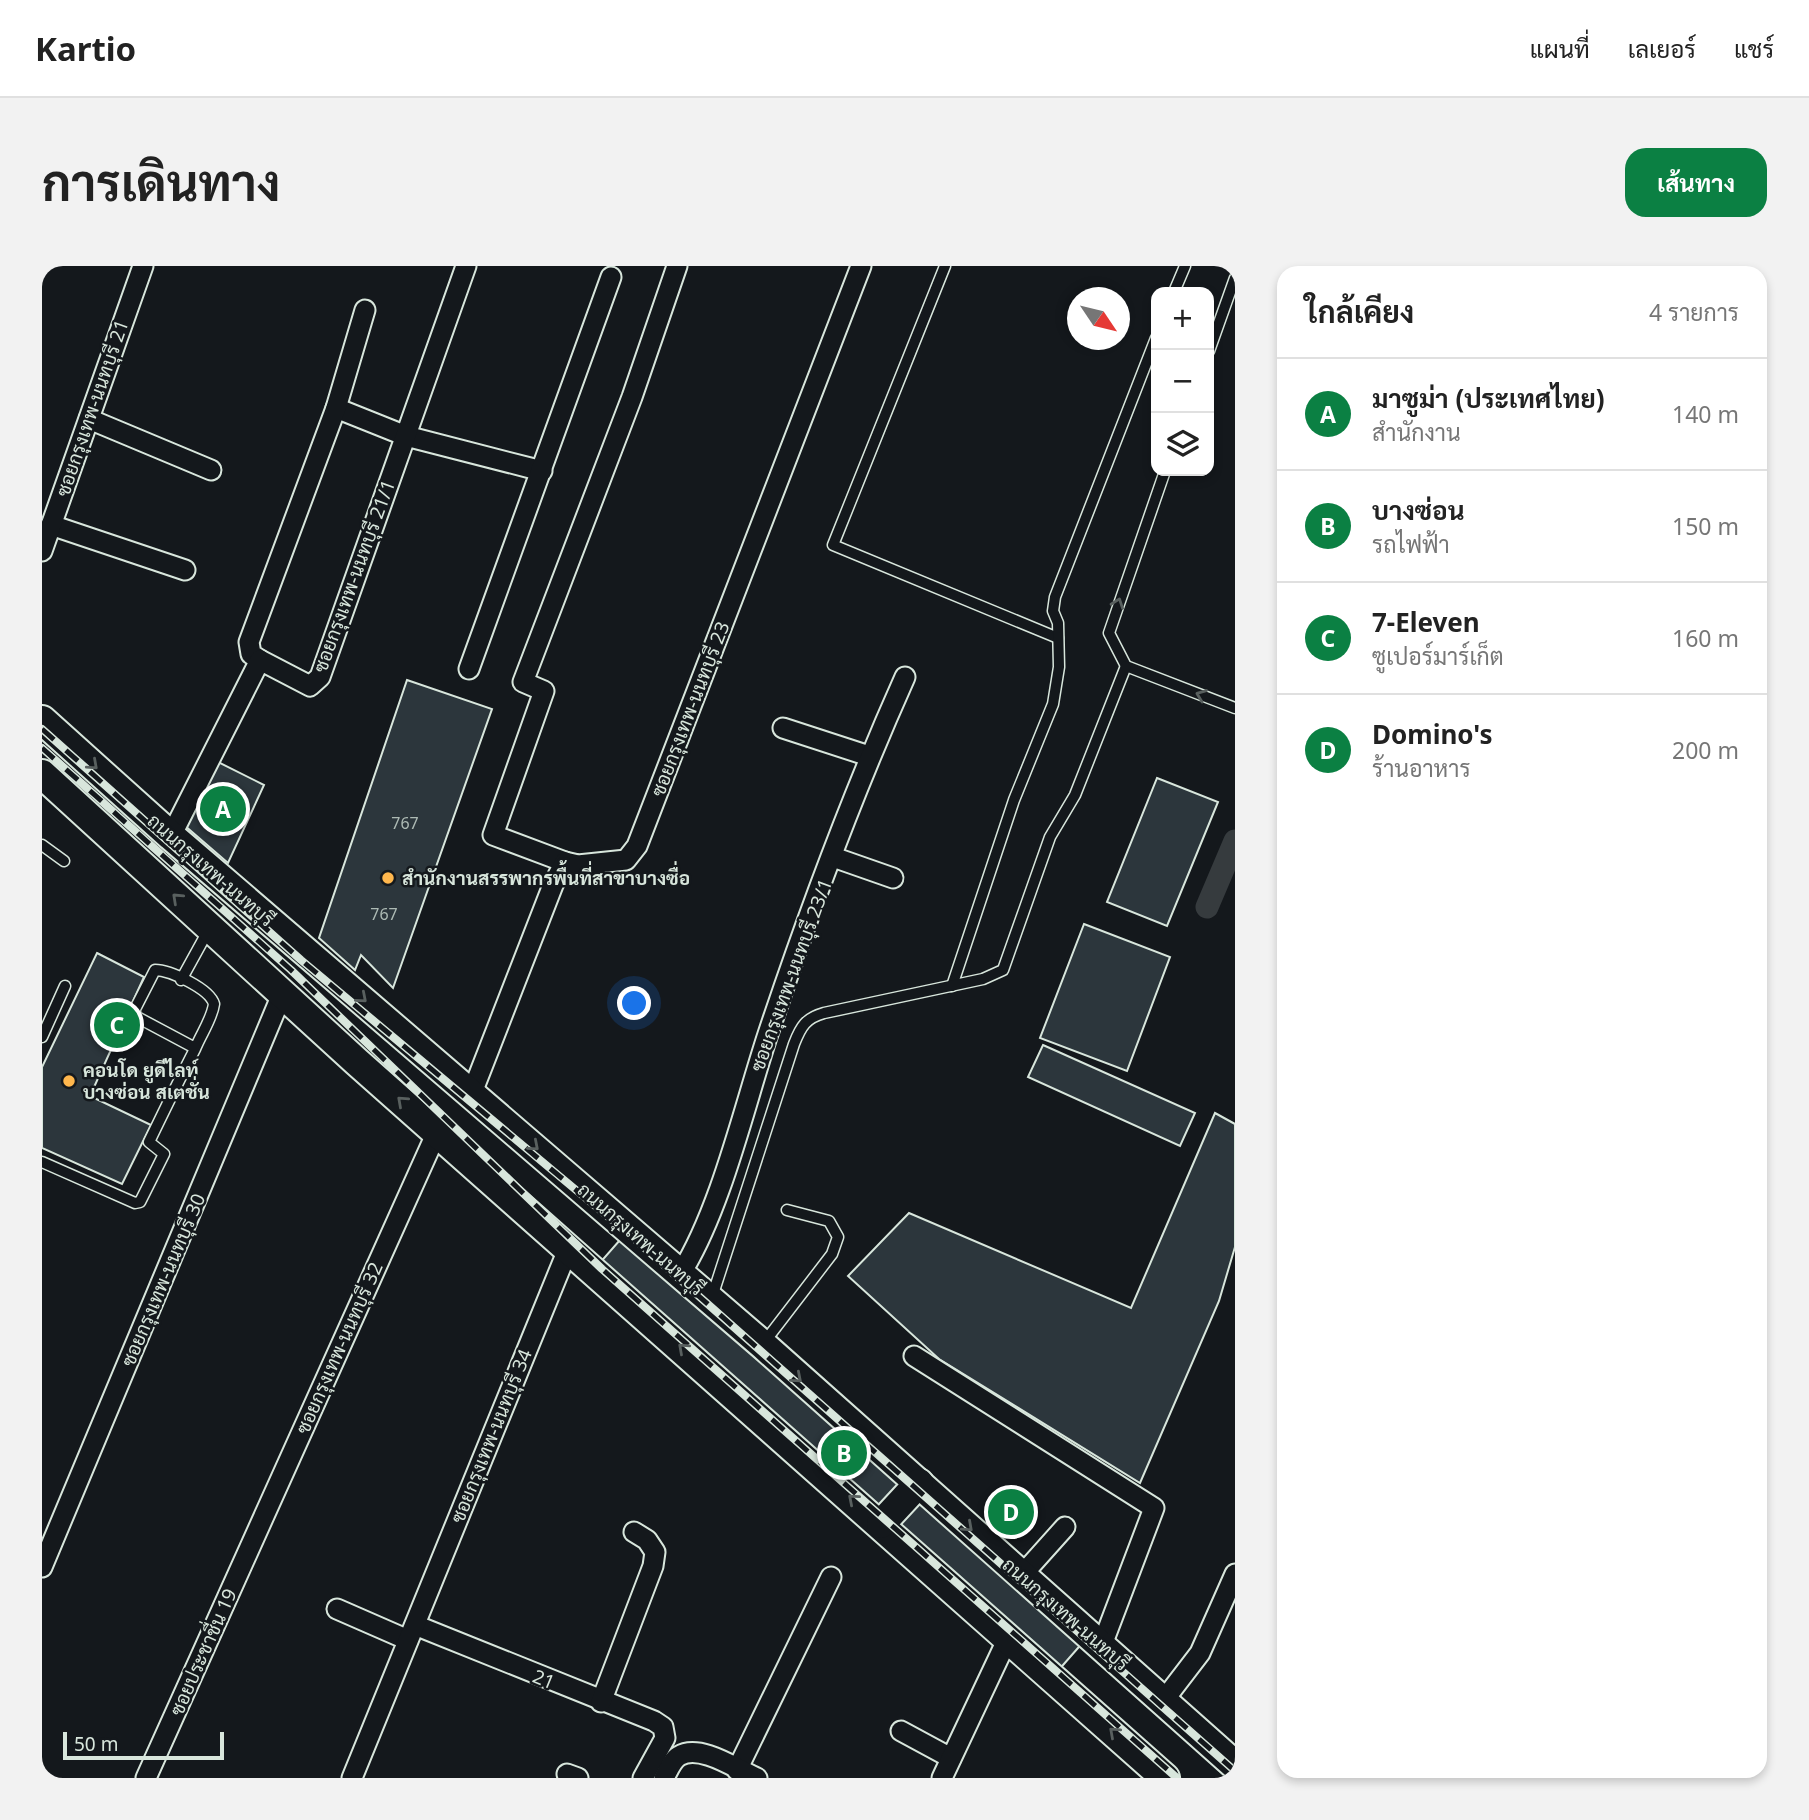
<!DOCTYPE html>
<html lang="th">
<meta charset="utf-8">
<style>
body{margin:0;font-family:"Noto Sans",Sarabun,sans-serif;background:#f2f2f2;color:#222}
.controls{position:absolute;right:21px;top:21px;display:grid;overflow:hidden;border-radius:14px;box-shadow:0 4px 10px #0003}
.controls button{width:63px;height:63px;display:grid;place-items:center;padding:0;border:0;border-bottom:2px solid #e0e0e0;background:#fff;color:#222;font:35px sans-serif}
.compass{position:absolute;left:1025px;top:21px;width:63px;height:63px;border-radius:50%;background:#fff;box-shadow:0 4px 10px #0003;rotate:125deg}
.scale{position:absolute;left:21px;bottom:18px;width:161px;box-sizing:border-box;padding-left:7px;border:4px solid #d8e6dc;border-top:0;font-size:19px;line-height:24px;white-space:nowrap;color:#d8e6dc;-webkit-text-stroke:5px #14181c;paint-order:stroke}
.you{position:absolute;left:593px;top:738px;width:24px;height:24px;margin:-18px;border:5px solid #fff;border-radius:50%;background:#1a73e8;box-shadow:0 0 0 10px #1a73e833}
.badge{display:grid;place-items:center;width:46px;height:46px;border-radius:50%;background:#0b8043;color:#fff;font-size:23px;font-weight:700}
.pin{position:absolute;translate:-50% -50%;border:4px solid #fff;box-shadow:0 2px 7px #0006}
.list{margin:0;padding:0;list-style:none}
h2{display:flex;justify-content:space-between;align-items:center;height:91px;margin:0;padding:0 28px;font-size:30px}
h2 small{font-size:23px;font-weight:400;color:#767676}
.list li{display:grid;grid-template-columns:46px 1fr auto;gap:21px;align-items:center;box-sizing:border-box;height:112px;padding:0 28px;border-top:2px solid #e0e0e0}
.list b{display:block;font-size:26px;white-space:nowrap}
.list p{margin:0;font-size:23px;white-space:nowrap;color:#767676}
.list em{font-size:23px;font-style:normal;color:#767676}
.icon{flex:none;width:38px;height:38px;fill:none;stroke:currentColor;stroke-width:2;stroke-linecap:round;stroke-linejoin:round}
.map{position:relative;flex:none;width:1193px;height:1512px;overflow:hidden;border-radius:21px}
header{display:flex;align-items:center;gap:42px;box-sizing:border-box;height:98px;padding:0 35px;background:#fff;border-bottom:2px solid #e0e0e0}
header strong{font-size:33px}
nav{display:flex;gap:38px;margin-inline-start:auto;font-size:24px}
.intro{display:flex;align-items:center;justify-content:space-between;box-sizing:border-box;height:168px;padding:0 42px}
h1{margin:0;font-size:49px}
.button{padding:18px 32px;border-radius:21px;background:#0b8043;color:#fff;font-size:24px;font-weight:700}
main{display:flex;gap:42px;padding:0 42px}
aside{flex:1;background:#fff;border-radius:21px;box-shadow:0 4px 10px #0003}
.map>svg:first-child{display:block}
</style>
<header>
<strong>Kartio</strong>
<nav><a>แผนที่</a><a>เลเยอร์</a><a>แชร์</a></nav>
</header>
<div class="intro"><h1>การเดินทาง</h1><a class="button">เส้นทาง</a></div>
<main>
<div class="map">
<svg width="1193" height="1512" viewBox="0 0 1193 1512">
<rect width="100%" height="100%" fill="#14181c"/>
<g fill="none" stroke-linecap="round" stroke-linejoin="round">
<polyline stroke="#363b3e" stroke-width="23" points="1165,641 1193,575"/>
</g>
<g fill="#2c363c" stroke="#d8e6dc" stroke-width="2">
<polygon points="365,414 450,443 351,722 319,689 313,704 277,672"/>
<polygon points="174,495 222,519 186,597 142,559"/>
<polygon points="1115,512 1176,536 1125,660 1065,636"/>
<polygon points="1042,658 1128,691 1085,805 998,772"/>
<polygon points="55,687 102,711 48,830 109,859 80,918 0,882 0,801"/>
<polygon points="1001,779 1153,847 1138,880 986,811"/>
<polygon points="1173,847 1193,858 1193,981 1177,1035 1098,1217 897,1093 806,1010 867,947 1089,1042"/>
<polygon points="592,958 1050,1366 1007,1415 549,1007"/>
</g>
<g fill="none" stroke-linecap="round" stroke-linejoin="round">
<defs>
<g id="lane">
<polyline points="903,0 791,279 1016,372"/>
<polyline points="1132,26 1143,0"/>
<polyline points="1167,85 1193,12"/>
<polyline points="1123,205 1067,367 1084,400 1193,442"/>
<polyline points="0,579 22,595"/>
<polyline points="139,714 166,665"/>
<polyline points="910,720 972,534 1011,438 1017,401 1016,357 1011,345 1013,331 1114,72"/>
<polyline points="0,771 23,720"/>
<path d="M0,896L93,937L98,936L122,888L107,876C122,845 137,814 153,783C159,768 170,753 172,738C168,723 128,704 113,704L93,743V750L153,782"/>
<path d="M670,1031L752,778C759,760 764,752 782,747L941,713L961,704L1008,571L1033,529L1084,400"/>
<polyline points="721,1078 790,988 796,971 787,955 745,944"/>
</g>
<g id="street">
<polyline points="294,142 364,170 500,205"/>
<polyline points="47,153 169,204"/>
<polyline points="9,259 143,304"/>
<polyline points="0,285 101,0"/>
<polyline points="218,394 209,388 207,376 294,142 323,44"/>
<polyline points="427,403 569,11"/>
<polyline points="741,462 827,490"/>
<polyline points="129,570 218,394 268,420 278,411 424,0"/>
<polyline points="791,591 851,612"/>
<polyline points="523,596 451,569 502,425 481,416 590,131 635,0"/>
<polyline points="433,829 433,819 511,619 523,596 536,599 584,594 595,580 819,0"/>
<path d="M639,1007C679,943 702,841 726,768C766,648 811,527 863,411"/>
<polyline points="872,1090 1112,1242 1060,1379"/>
<polyline points="0,1301 241,726"/>
<polyline points="980,1309 1023,1261"/>
<polyline points="295,1343 366,1374"/>
<polyline points="373,1359 612,1455 621,1461 623,1472 601,1512"/>
<polyline points="1122,1434 1158,1387 1193,1308"/>
<polyline points="559,1436 611,1300 613,1286 605,1274 592,1266"/>
<polyline points="859,1465 909,1492"/>
<polyline points="695,1504 789,1311"/>
<polyline points="525,1508 536,1512"/>
<polyline points="104,1512 395,866"/>
<polyline points="310,1512 527,981"/>
<path d="M622,1512C626,1505 630,1494 637,1490C658,1477 696,1504 715,1512"/>
<polyline points="900,1512 966,1372"/>
</g>
<g id="secondary">
<polyline points="0,454 129,570 721,1079 1193,1499"/>
<polyline points="0,508 315,796 1123,1512"/>
<polyline points="839,1258 877,1217"/>
</g>
</defs>
<use href="#lane" stroke="#d8e6dc" stroke-width="13"/>
<use href="#street" stroke="#d8e6dc" stroke-width="23"/>
<use href="#secondary" stroke="#d8e6dc" stroke-width="32"/>
<use href="#lane" stroke="#14181c" stroke-width="10"/>
<use href="#street" stroke="#14181c" stroke-width="19"/>
<use href="#secondary" stroke="#14181c" stroke-width="28"/>
<defs>
<g id="rail">
<polyline points="0,463 259,694 589,970 1193,1505"/>
<polyline points="0,482 249,704 560,1003 1135,1512"/>
</g>
</defs>
<use href="#rail" stroke="#d8e6dc" stroke-width="8"/>
<use href="#rail" stroke="#14181c" stroke-width="5" stroke-dasharray="16" stroke-linecap="butt"/>
</g>
<defs><path id="oneway-chevron" d="M-2-3.5L2.5 0L-2 3.5" fill="none" stroke-width="1.6" stroke-linecap="round" stroke-linejoin="round" transform="scale(1.75)"/></defs>
<g stroke="#59605f">
<use href="#oneway-chevron" transform="translate(1076 337) rotate(-70)"/>
<use href="#oneway-chevron" transform="translate(1159 429) rotate(-159)"/>
<use href="#oneway-chevron" transform="translate(51 499) rotate(42)"/>
<use href="#oneway-chevron" transform="translate(135 632) rotate(-137)"/>
<use href="#oneway-chevron" transform="translate(320 732) rotate(41)"/>
<use href="#oneway-chevron" transform="translate(360 835) rotate(-138)"/>
<use href="#oneway-chevron" transform="translate(492 880) rotate(41)"/>
<use href="#oneway-chevron" transform="translate(641 1082) rotate(-138)"/>
<use href="#oneway-chevron" transform="translate(755 1112) rotate(41)"/>
<use href="#oneway-chevron" transform="translate(811 1233) rotate(-139)"/>
<use href="#oneway-chevron" transform="translate(926 1261) rotate(42)"/>
<use href="#oneway-chevron" transform="translate(1072 1466) rotate(-138)"/>
</g>
<g fill="#ffb74d" stroke="#14181c" stroke-width="2.5">
<circle cx="346" cy="612" r="7"/>
<circle cx="27" cy="815" r="7"/>
</g>
<g text-anchor="middle" stroke-width="5" stroke-linejoin="round" paint-order="stroke">
<g font-size="16" fill="#adbab4">
<text x="363" y="563">767</text>
<text x="342" y="654">767</text>
</g>
<g font-size="19" fill="#d8e6dc" stroke="#14181c">
<text transform="translate(50 142) rotate(-71)" y="7">ซอยกรุงเทพ-นนทบุรี 21</text>
<text transform="translate(312 310) rotate(-70)" y="7">ซอยกรุงเทพ-นนทบุรี 21/1</text>
<text transform="translate(648 443) rotate(-69)" y="7">ซอยกรุงเทพ-นนทบุรี 23</text>
<text transform="translate(169 604) rotate(41)" y="7">ถนนกรุงเทพ-นนทบุรี</text>
<text transform="translate(749 709) rotate(-70)" y="7">ซอยกรุงเทพ-นนทบุรี 23/1</text>
<text transform="translate(599 973) rotate(41)" y="7">ถนนกรุงเทพ-นนทบุรี</text>
<text transform="translate(121 1014) rotate(-67)" y="7">ซอยกรุงเทพ-นนทบุรี 30</text>
<text transform="translate(297 1082) rotate(-66)" y="7">ซอยกรุงเทพ-นนทบุรี 32</text>
<text transform="translate(449 1170) rotate(-68)" y="7">ซอยกรุงเทพ-นนทบุรี 34</text>
<text transform="translate(1024 1348) rotate(41)" y="7">ถนนกรุงเทพ-นนทบุรี</text>
<text transform="translate(161 1386) rotate(-66)" y="7">ซอยประชาชื่น 19</text>
<text transform="translate(502 1413) rotate(22)" y="7">21</text>
</g>
<g font-size="19" font-weight="bold" fill="#d8e6dc" stroke="#14181c" text-anchor="start">
<text x="360" y="619">สำนักงานสรรพากรพื้นที่สาขาบางซื่อ</text>
<text x="41" y="811">คอนโด ยูดีไลท์<tspan x="41" dy="22">บางซ่อน สเตชั่น</tspan></text>
</g>
</g>
</svg>
<div class="controls">
<button>+</button>
<button>−</button>
<button><svg class="icon" aria-label="layers" viewBox="0 0 24 24"><path d="M12 4l9 5-9 5-9-5zM3 14l9 5 9-5"/></svg></button>
</div>
<svg class="compass" viewBox="-18 -18 36 36"><path d="M0-13l5 13h-10z" fill="#e53935"/><path d="M0 13l5-13h-10z" fill="#767676"/></svg>
<div class="scale">50 m</div>
<div class="you"></div>
<div class="pin badge" style="left:181px;top:543px">A</div>
<div class="pin badge" style="left:802px;top:1187px">B</div>
<div class="pin badge" style="left:75px;top:759px">C</div>
<div class="pin badge" style="left:969px;top:1246px">D</div>
</div>
<aside>
<h2>ใกล้เคียง<small>4 รายการ</small></h2>
<ul class="list">
<li><span class="badge">A</span><div><b>มาซูม่า (ประเทศไทย)</b><p>สำนักงาน</p></div><em>140 m</em></li>
<li><span class="badge">B</span><div><b>บางซ่อน</b><p>รถไฟฟ้า</p></div><em>150 m</em></li>
<li><span class="badge">C</span><div><b>7-Eleven</b><p>ซูเปอร์มาร์เก็ต</p></div><em>160 m</em></li>
<li><span class="badge">D</span><div><b>Domino's</b><p>ร้านอาหาร</p></div><em>200 m</em></li>
</ul>
</aside>
</main>
